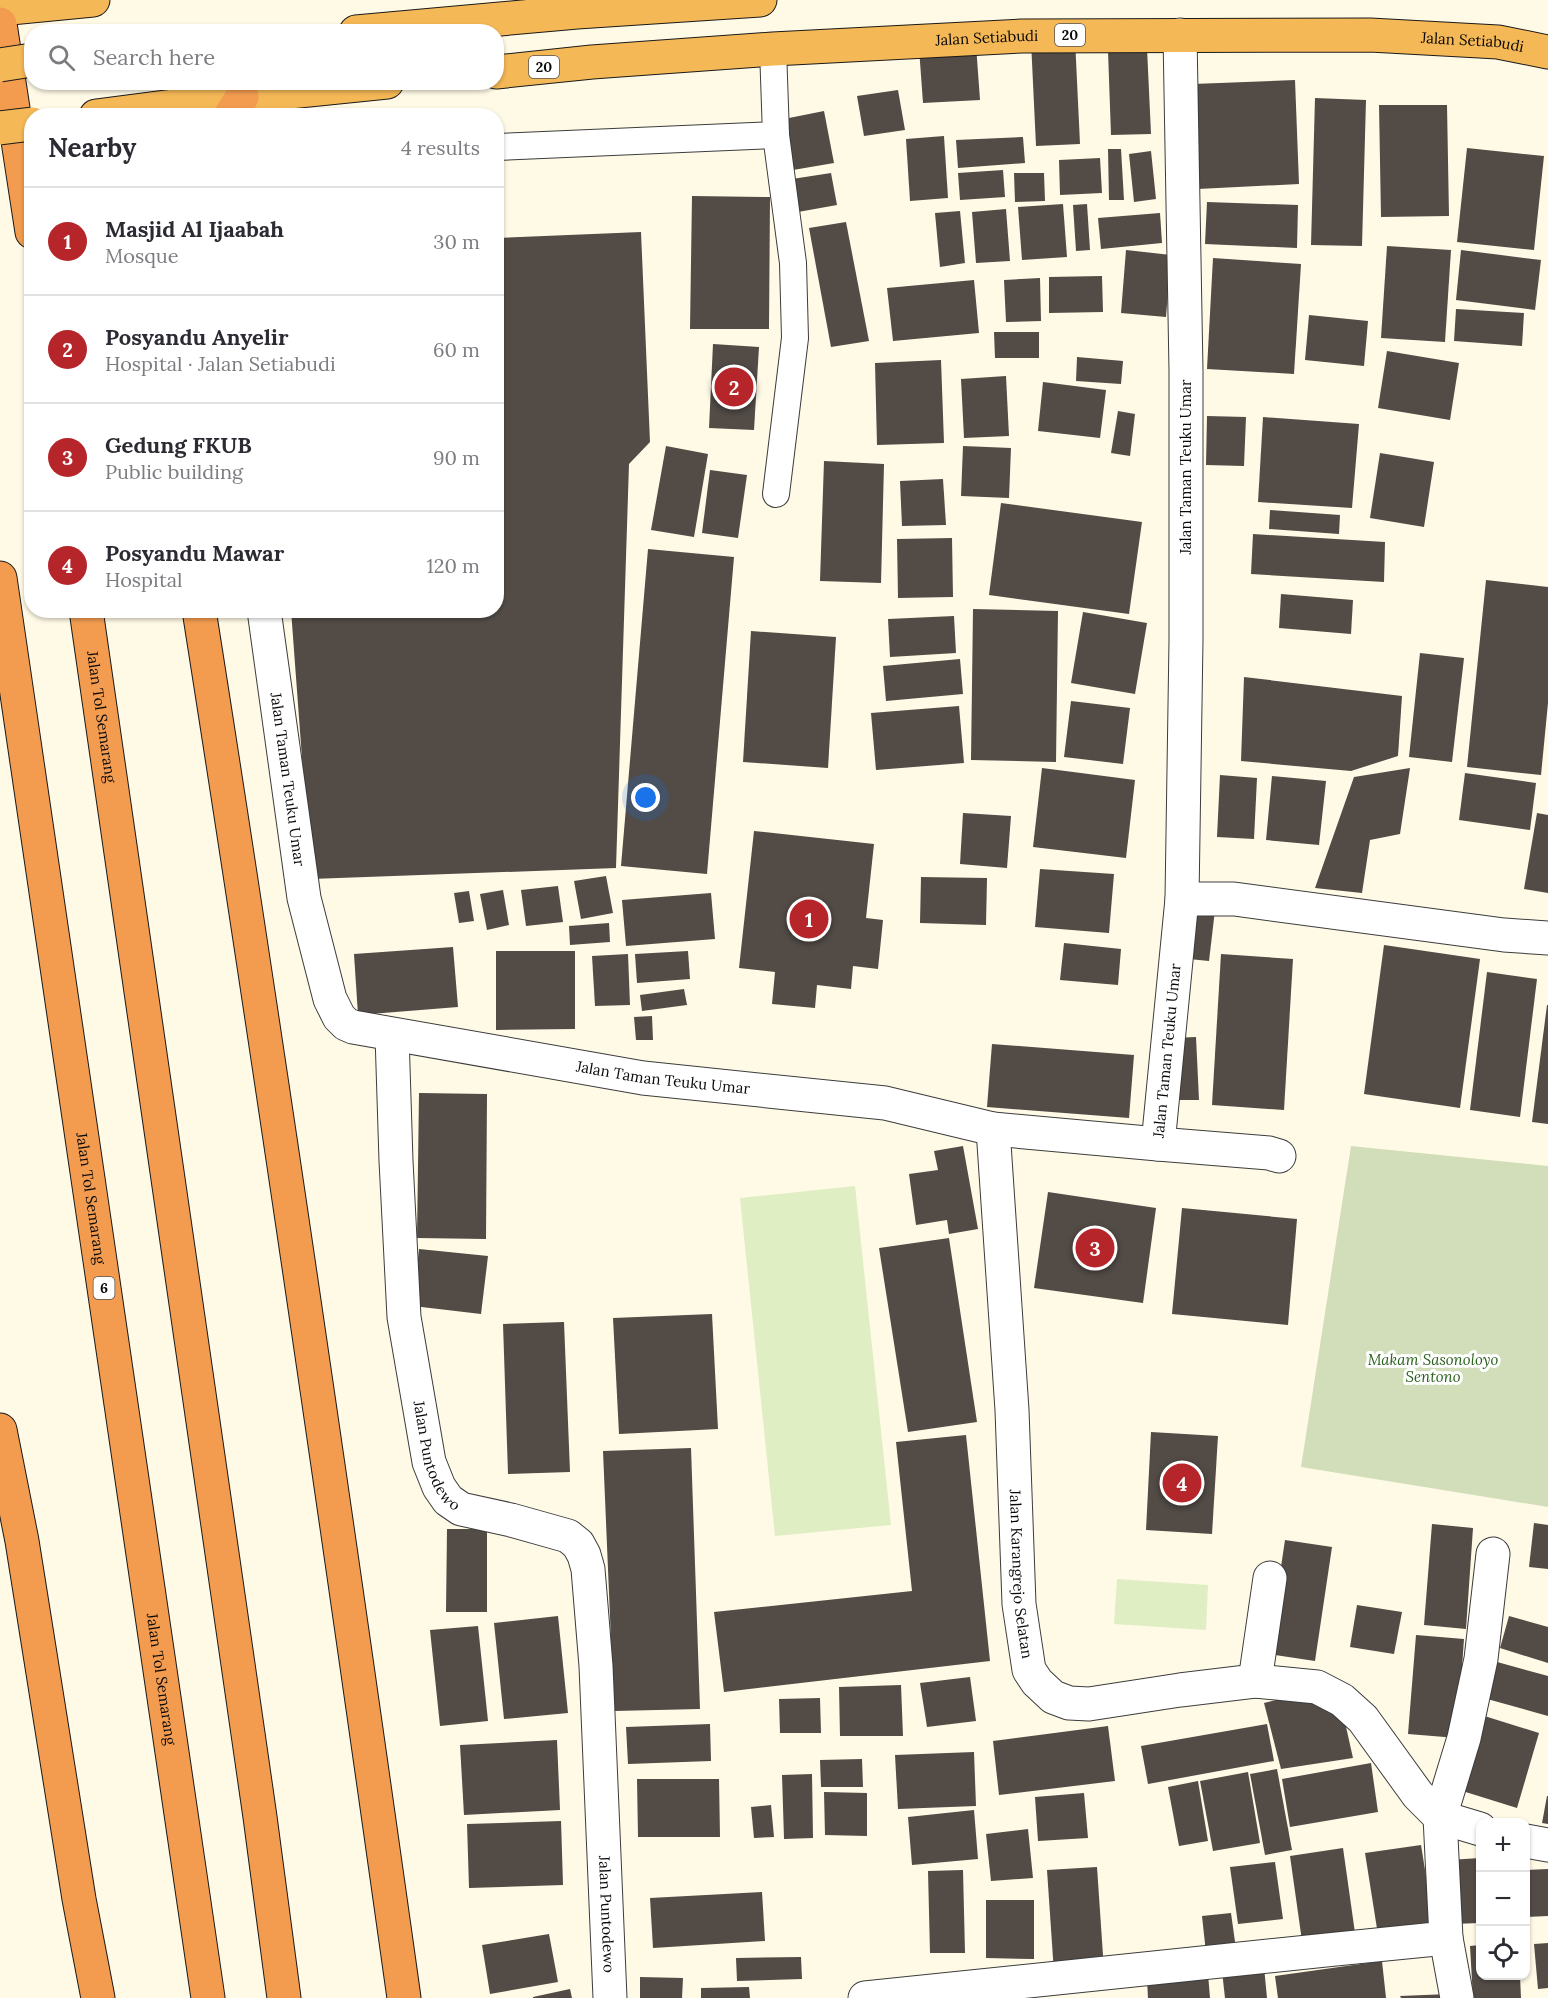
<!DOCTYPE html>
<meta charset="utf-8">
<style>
body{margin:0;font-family:Lora,serif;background:#f2f2f3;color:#2b2b33}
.controls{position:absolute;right:18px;bottom:18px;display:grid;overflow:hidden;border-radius:12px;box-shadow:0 2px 4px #0004}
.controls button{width:54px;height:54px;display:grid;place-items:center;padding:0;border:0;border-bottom:2px solid #e1e1e2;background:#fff;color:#2b2b33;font:30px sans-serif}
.you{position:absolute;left:646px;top:798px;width:21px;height:21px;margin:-15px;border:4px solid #fff;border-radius:50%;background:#1a73e8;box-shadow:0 0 0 9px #1a73e833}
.badge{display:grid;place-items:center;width:39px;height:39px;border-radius:50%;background:#b6252a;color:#fff;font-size:20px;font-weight:700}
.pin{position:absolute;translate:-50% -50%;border:3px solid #fff;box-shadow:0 2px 6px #0006}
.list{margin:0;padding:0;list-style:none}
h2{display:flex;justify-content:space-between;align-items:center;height:78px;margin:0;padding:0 24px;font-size:26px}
h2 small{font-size:20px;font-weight:400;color:#7c7c81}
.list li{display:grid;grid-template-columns:39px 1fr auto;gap:18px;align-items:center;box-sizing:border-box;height:108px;padding:0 24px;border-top:2px solid #e1e1e2}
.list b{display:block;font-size:22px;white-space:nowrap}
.list p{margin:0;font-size:20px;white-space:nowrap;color:#7c7c81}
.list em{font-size:20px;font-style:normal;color:#7c7c81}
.icon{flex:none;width:33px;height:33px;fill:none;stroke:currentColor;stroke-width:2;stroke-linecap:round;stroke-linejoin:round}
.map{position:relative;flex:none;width:1548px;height:1998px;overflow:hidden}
.search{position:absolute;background:#fff;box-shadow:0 2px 4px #0004;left:24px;top:24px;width:480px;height:66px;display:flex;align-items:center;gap:15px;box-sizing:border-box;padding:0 21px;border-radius:24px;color:#7c7c81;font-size:22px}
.panel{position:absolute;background:#fff;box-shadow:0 2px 4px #0004;left:24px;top:108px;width:480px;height:510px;border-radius:24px}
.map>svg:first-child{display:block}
</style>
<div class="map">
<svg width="1548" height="1998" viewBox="0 0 1548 1998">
<rect width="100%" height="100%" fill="#fffae6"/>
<polygon fill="#d2deba" points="1351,1146 1548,1166 1548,1507 1301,1467"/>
<g fill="#dfeec3">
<polygon points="855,1186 891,1525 775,1536 740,1198"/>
<polygon points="1117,1579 1208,1585 1206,1630 1114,1624"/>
</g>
<g fill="#524b46">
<polygon points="1075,39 1080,144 1036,146 1031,41"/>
<polygon points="976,45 980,100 923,103 919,48"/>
<polygon points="1147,48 1151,134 1111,135 1108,51"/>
<polygon points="1295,80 1299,184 1198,189 1193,84"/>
<polygon points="898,90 905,130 864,136 857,96"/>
<polygon points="1315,98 1366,100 1362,246 1311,245"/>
<polygon points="1379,105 1447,105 1449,216 1381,217"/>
<polygon points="824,111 834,163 793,170 784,119"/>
<polygon points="944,136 948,198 910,201 906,139"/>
<polygon points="1023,137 1025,163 958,168 956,140"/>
<polygon points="1467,148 1544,156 1534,250 1457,242"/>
<polygon points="1108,149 1121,149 1124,200 1109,200"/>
<polygon points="1151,151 1156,199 1134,202 1129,154"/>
<polygon points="1100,158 1102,193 1060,195 1059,160"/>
<polygon points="1003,170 1005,197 960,200 958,173"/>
<polygon points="831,173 837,205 798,212 792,179"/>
<polygon points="1014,173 1044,173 1045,201 1015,202"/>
<polygon points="692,196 770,197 769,329 690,329"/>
<polygon points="1207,202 1298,205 1297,248 1205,244"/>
<polygon points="1063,204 1067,257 1022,260 1018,207"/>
<polygon points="1087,204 1090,250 1076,251 1073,205"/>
<polygon points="1006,209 1010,261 976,263 972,212"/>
<polygon points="960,211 965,263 940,267 935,213"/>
<polygon points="1160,213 1162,243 1101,249 1098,218"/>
<polygon points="846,222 869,341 831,347 809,228"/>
<polygon points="641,232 650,442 629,464 616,868 311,879 291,610 496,610 496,238"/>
<polygon points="1387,246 1451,250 1445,342 1381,338"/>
<polygon points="1126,250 1171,255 1166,317 1121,313"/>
<polygon points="1461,250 1541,260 1535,310 1456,300"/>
<polygon points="1213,258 1301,264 1294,374 1207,369"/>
<polygon points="1102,276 1103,312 1049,313 1049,277"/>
<polygon points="1040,278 1041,321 1006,322 1004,280"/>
<polygon points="974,280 979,333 893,341 887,288"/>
<polygon points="1456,309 1524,313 1522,346 1454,341"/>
<polygon points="1309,315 1368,321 1364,366 1305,360"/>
<polygon points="994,332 1039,332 1039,358 995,358"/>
<polygon points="713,344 759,347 754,430 709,428"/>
<polygon points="1387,351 1459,363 1450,420 1378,408"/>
<polygon points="1077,357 1123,361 1121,384 1076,381"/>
<polygon points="941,360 944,443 877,445 875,363"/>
<polygon points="1006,376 1009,436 964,438 961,379"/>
<polygon points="1043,382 1106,390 1100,438 1038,431"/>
<polygon points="1118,411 1135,414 1130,456 1111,453"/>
<polygon points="1207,416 1246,417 1244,466 1206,465"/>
<polygon points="1263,417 1359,424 1352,508 1258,502"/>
<polygon points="666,446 708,454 694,537 651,530"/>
<polygon points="963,446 1011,448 1009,498 961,496"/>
<polygon points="1380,453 1434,462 1424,527 1370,518"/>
<polygon points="824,461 884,464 881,583 820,581"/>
<polygon points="710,470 747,475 738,538 702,533"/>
<polygon points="943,479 946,525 902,526 900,481"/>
<polygon points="1001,503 1142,522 1129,614 989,595"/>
<polygon points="1270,510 1340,515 1339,534 1269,529"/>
<polygon points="1253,534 1385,542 1384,582 1251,574"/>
<polygon points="952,538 953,597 898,598 897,539"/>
<polygon points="648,549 734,557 707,874 621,866"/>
<polygon points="1486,580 1548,587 1548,703 1541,775 1467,767"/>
<polygon points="1281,594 1353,600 1351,634 1279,628"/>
<polygon points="973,609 1058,611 1056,762 971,760"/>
<polygon points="1083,612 1147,623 1135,694 1071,683"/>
<polygon points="954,616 956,653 890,657 888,619"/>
<polygon points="751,631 836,637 828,768 743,762"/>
<polygon points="1420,653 1464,658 1452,762 1409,757"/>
<polygon points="960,659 963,694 886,701 883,666"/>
<polygon points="1244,677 1402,696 1398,756 1351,771 1241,761"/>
<polygon points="1071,701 1130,708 1123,764 1064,757"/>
<polygon points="959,706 964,763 876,770 871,713"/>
<polygon points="1042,768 1135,780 1126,858 1033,847"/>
<polygon points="1410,768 1400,834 1370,840 1362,893 1315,888 1354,777"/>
<polygon points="1465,773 1536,783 1530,830 1459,820"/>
<polygon points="1220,775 1257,778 1254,839 1217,837"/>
<polygon points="1272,776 1326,781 1319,845 1266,840"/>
<polygon points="963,813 1011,816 1007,868 960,864"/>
<polygon points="1537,813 1548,815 1548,893 1524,889"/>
<polygon points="754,831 874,844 866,918 883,920 878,969 853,966 851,989 817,985 815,1008 772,1004 775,972 739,968"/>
<polygon points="1040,869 1114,874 1109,933 1035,927"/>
<polygon points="606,876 613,913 581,919 574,881"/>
<polygon points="921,877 987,878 986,925 920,923"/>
<polygon points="558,886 563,922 526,926 521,890"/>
<polygon points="503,890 509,925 487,930 480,894"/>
<polygon points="469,891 474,921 459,923 454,893"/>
<polygon points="711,893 715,939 626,946 622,900"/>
<polygon points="1184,906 1215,910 1209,961 1179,958"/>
<polygon points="609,923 610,942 570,945 569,926"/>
<polygon points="1064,943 1121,949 1118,985 1060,980"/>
<polygon points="1384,945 1480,959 1460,1108 1364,1094"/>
<polygon points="453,947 458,1007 358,1015 354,954"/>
<polygon points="496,951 575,951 575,1029 496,1030"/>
<polygon points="688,951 690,979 637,983 635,954"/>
<polygon points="628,954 630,1005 595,1006 592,956"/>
<polygon points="1221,954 1293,959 1284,1110 1212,1105"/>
<polygon points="1487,972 1537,979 1520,1117 1470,1110"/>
<polygon points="684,989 687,1005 642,1011 640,995"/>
<polygon points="1547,1005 1548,1005 1548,1124 1532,1122"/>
<polygon points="652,1016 653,1040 636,1040 634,1017"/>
<polygon points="1196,1037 1199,1100 1174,1100 1171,1038"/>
<polygon points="992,1044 1134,1055 1129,1118 987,1107"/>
<polygon points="419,1093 487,1094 486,1239 417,1238"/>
<polygon points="963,1146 978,1229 949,1234 947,1220 916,1225 909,1174 938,1170 934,1151"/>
<polygon points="1048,1192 1156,1208 1143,1303 1034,1288"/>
<polygon points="1182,1208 1297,1219 1288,1325 1172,1314"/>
<polygon points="949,1238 977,1422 908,1432 879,1248"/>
<polygon points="419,1249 488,1256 481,1314 413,1306"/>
<polygon points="712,1314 718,1429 619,1434 613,1318"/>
<polygon points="564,1322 570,1472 508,1474 503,1324"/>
<polygon points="1151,1432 1218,1436 1212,1534 1146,1530"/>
<polygon points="966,1435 990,1661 724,1692 714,1612 912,1591 896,1442"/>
<polygon points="691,1448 700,1709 614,1711 603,1451"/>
<polygon points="1534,1523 1548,1525 1548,1569 1529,1567"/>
<polygon points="1432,1524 1473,1528 1466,1629 1424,1625"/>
<polygon points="447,1529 487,1529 487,1612 446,1612"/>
<polygon points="1285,1540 1332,1547 1315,1661 1268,1654"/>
<polygon points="1357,1605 1402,1612 1394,1654 1350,1647"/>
<polygon points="558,1616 568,1713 504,1719 494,1623"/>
<polygon points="1509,1616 1548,1627 1548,1663 1500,1648"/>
<polygon points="478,1626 488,1721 440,1726 430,1630"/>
<polygon points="1416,1635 1464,1639 1457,1738 1408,1734"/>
<polygon points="1490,1660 1548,1676 1548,1716 1480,1697"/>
<polygon points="970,1677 976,1721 927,1727 920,1683"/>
<polygon points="901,1685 903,1736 840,1736 839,1687"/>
<polygon points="1300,1694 1342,1709 1353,1758 1281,1769 1264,1703"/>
<polygon points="820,1698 821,1733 780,1733 779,1699"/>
<polygon points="1478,1714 1539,1733 1517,1808 1456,1789"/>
<polygon points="710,1724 711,1761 628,1764 626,1727"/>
<polygon points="1267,1724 1274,1761 1148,1784 1141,1746"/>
<polygon points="1108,1726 1115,1781 999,1795 993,1741"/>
<polygon points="557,1740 560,1810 464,1815 460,1745"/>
<polygon points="974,1752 976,1806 898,1809 895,1755"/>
<polygon points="862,1759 863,1787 821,1787 820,1760"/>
<polygon points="1371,1763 1378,1812 1290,1827 1282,1779"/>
<polygon points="1277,1769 1292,1850 1265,1855 1250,1774"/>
<polygon points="1248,1772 1260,1843 1213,1851 1200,1781"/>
<polygon points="812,1774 813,1838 784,1839 782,1775"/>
<polygon points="637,1779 719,1779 720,1837 638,1837"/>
<polygon points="1198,1781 1208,1841 1179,1846 1168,1787"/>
<polygon points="824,1792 867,1793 867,1836 825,1835"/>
<polygon points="1084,1793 1088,1838 1038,1841 1035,1797"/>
<polygon points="1547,1796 1548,1796 1548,1824 1542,1823"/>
<polygon points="771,1805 774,1837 754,1838 751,1807"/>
<polygon points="974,1810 978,1859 912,1865 908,1817"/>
<polygon points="561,1821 563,1885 469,1888 467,1824"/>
<polygon points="1028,1829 1033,1878 991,1881 986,1834"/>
<polygon points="1421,1845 1434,1926 1378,1935 1365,1853"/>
<polygon points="1343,1848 1355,1933 1302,1941 1290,1856"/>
<polygon points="1480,1858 1480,1923 1453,1924 1449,1860"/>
<polygon points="1275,1862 1283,1919 1238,1924 1230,1867"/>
<polygon points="1097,1867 1104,1970 1054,1973 1047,1870"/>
<polygon points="1548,1869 1548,1916 1526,1917 1526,1870"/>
<polygon points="963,1870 965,1953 930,1953 928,1871"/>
<polygon points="762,1892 765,1941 653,1948 650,1898"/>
<polygon points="986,1900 1034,1900 1034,1959 986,1958"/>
<polygon points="1231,1913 1236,1949 1206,1953 1202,1916"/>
<polygon points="549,1934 558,1982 490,1994 482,1945"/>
<polygon points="1548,1943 1548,1988 1538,1989 1534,1944"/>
<polygon points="1480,1945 1480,1976 1520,1976 1521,1998 1473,1998 1470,1946"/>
<polygon points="801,1957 802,1979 737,1981 736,1958"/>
<polygon points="1382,1961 1386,1998 1278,1998 1275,1976"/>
<polygon points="1264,1967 1267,1998 1225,1998 1222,1971"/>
<polygon points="1208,1974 1210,1998 1148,1998 1147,1980"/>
<polygon points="640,1977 683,1978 682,1998 640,1998"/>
<polygon points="749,1987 750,1998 701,1998 701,1988"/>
<polygon points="570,1989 572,1998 533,1998 533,1997"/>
<polygon points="1449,1994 1449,1998 1401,1998 1400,1996"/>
</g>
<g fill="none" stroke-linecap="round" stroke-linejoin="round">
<defs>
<g id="service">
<polyline points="773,49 776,135 793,263 795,338 776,494"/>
<polyline points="496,147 776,135"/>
</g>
<g id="minor">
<polyline points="1180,35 1186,371 1186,640 1182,899 1234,899 1504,935 1548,938"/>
<path id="s1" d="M264,610L304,898L330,999L339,1017L346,1024L353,1027L643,1078L885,1103L993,1129L1158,1144L1182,899"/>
<path id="s2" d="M392,1035L396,1161L404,1317L429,1462L439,1487L448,1500L461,1509L511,1520L568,1536L578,1544L584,1555L588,1569L596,1666L610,1998"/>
<path id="s3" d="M993,1129L1012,1410L1019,1604L1029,1670L1037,1682L1053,1697L1069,1703L1089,1704L1180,1690L1255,1681L1317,1687L1342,1700L1363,1719L1418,1795L1440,1817L1480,1829"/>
<polyline points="1158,1144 1269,1153 1279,1156"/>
<polyline points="1255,1681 1270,1578"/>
<polyline points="1526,1841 1548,1845"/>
<polyline points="1446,1938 1457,1998"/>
<path d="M865,1998C1058,1979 1252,1957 1446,1938L1440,1817L1464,1738L1481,1659L1493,1554"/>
</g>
<g id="trunk">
<polyline points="0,9 93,0"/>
<polyline points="356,32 577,12 760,0"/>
<path id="s4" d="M496,72L592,62L773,49L1022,36L1370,35L1498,42L1548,52"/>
<polyline points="96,116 242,97 387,82"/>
</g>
<g id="motorway">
<polyline points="0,24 32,232"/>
<polyline points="230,116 242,97"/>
<path id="s5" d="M0,578L208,1998"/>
<path id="s6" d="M86,610L260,1817L284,1998"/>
<path d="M199,610C272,1072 339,1535 404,1998"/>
<polyline points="0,1430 22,1541 79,1899 98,1998"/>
</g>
</defs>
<use href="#service" stroke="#3c3c3c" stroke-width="28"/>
<use href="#minor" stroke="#3c3c3c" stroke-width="35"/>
<use href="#trunk" stroke="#1a1a1a" stroke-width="35"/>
<use href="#motorway" stroke="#1a1a1a" stroke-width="35"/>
<use href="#service" stroke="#fff" stroke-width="26"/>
<use href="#minor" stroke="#fff" stroke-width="33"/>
<use href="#trunk" stroke="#f5b857" stroke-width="33"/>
<use href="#motorway" stroke="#f39c50" stroke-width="33"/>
<defs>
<g id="trunk-bridge">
<polyline points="0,65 32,60"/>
<polyline points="0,128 32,124"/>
</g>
</defs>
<use href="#trunk-bridge" stroke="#1a1a1a" stroke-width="35" stroke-linecap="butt"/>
<use href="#trunk-bridge" stroke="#f5b857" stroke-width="33"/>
</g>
<g text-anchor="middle" stroke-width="6" stroke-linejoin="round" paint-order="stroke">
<g fill="#fff" stroke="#535353" stroke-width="1.5">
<rect x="1055" y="24" width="30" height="22" rx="4.5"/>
<rect x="529" y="56" width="30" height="22" rx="4.5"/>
<rect x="93.5" y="1277" width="21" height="22" rx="4.5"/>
</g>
<g font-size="14" font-weight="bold" fill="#090909">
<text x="1070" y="40">20</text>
<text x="544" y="72">20</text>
<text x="104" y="1293">6</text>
</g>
<g font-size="15" fill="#090909" stroke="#fff">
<text dy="5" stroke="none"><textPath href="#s4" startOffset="492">Jalan Setiabudi</textPath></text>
<text dy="5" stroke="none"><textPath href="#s4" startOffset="978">Jalan Setiabudi</textPath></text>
<text transform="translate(1186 467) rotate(-90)" y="5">Jalan Taman Teuku Umar</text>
<text dy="5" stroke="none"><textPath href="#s6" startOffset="108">Jalan Tol Semarang</textPath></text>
<text dy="5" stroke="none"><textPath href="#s1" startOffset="171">Jalan Taman Teuku Umar</textPath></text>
<text dy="5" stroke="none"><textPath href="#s1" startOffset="1341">Jalan Taman Teuku Umar</textPath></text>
<text dy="5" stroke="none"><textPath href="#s1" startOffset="747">Jalan Taman Teuku Umar</textPath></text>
<text dy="5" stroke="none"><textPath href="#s5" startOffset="627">Jalan Tol Semarang</textPath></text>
<text dy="5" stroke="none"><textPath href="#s2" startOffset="426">Jalan Puntodewo</textPath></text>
<text dy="5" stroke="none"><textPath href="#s3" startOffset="446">Jalan Karangrejo Selatan</textPath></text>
<text dy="5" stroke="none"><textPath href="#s5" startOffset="1113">Jalan Tol Semarang</textPath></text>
<text dy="5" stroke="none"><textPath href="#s2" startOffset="984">Jalan Puntodewo</textPath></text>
</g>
<g font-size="15" font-style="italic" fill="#295f1c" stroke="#fff">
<text x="1433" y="1365">Makam Sasonoloyo<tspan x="1433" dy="17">Sentono</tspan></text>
</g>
</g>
</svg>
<div class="controls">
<button>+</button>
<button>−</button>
<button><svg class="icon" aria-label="locate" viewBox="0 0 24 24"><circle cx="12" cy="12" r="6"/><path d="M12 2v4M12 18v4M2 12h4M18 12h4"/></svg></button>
</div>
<div class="you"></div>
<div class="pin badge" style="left:809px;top:919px">1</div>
<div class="pin badge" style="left:734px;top:387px">2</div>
<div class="pin badge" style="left:1095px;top:1248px">3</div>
<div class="pin badge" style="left:1182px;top:1483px">4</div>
<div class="search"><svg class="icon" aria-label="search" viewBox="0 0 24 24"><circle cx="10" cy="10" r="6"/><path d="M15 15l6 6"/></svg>Search here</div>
<section class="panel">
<h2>Nearby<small>4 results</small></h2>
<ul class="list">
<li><span class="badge">1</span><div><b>Masjid Al Ijaabah</b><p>Mosque</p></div><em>30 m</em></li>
<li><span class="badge">2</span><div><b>Posyandu Anyelir</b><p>Hospital · Jalan Setiabudi</p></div><em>60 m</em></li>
<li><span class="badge">3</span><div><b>Gedung FKUB</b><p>Public building</p></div><em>90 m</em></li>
<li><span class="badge">4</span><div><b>Posyandu Mawar</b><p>Hospital</p></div><em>120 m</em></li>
</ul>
</section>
</div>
